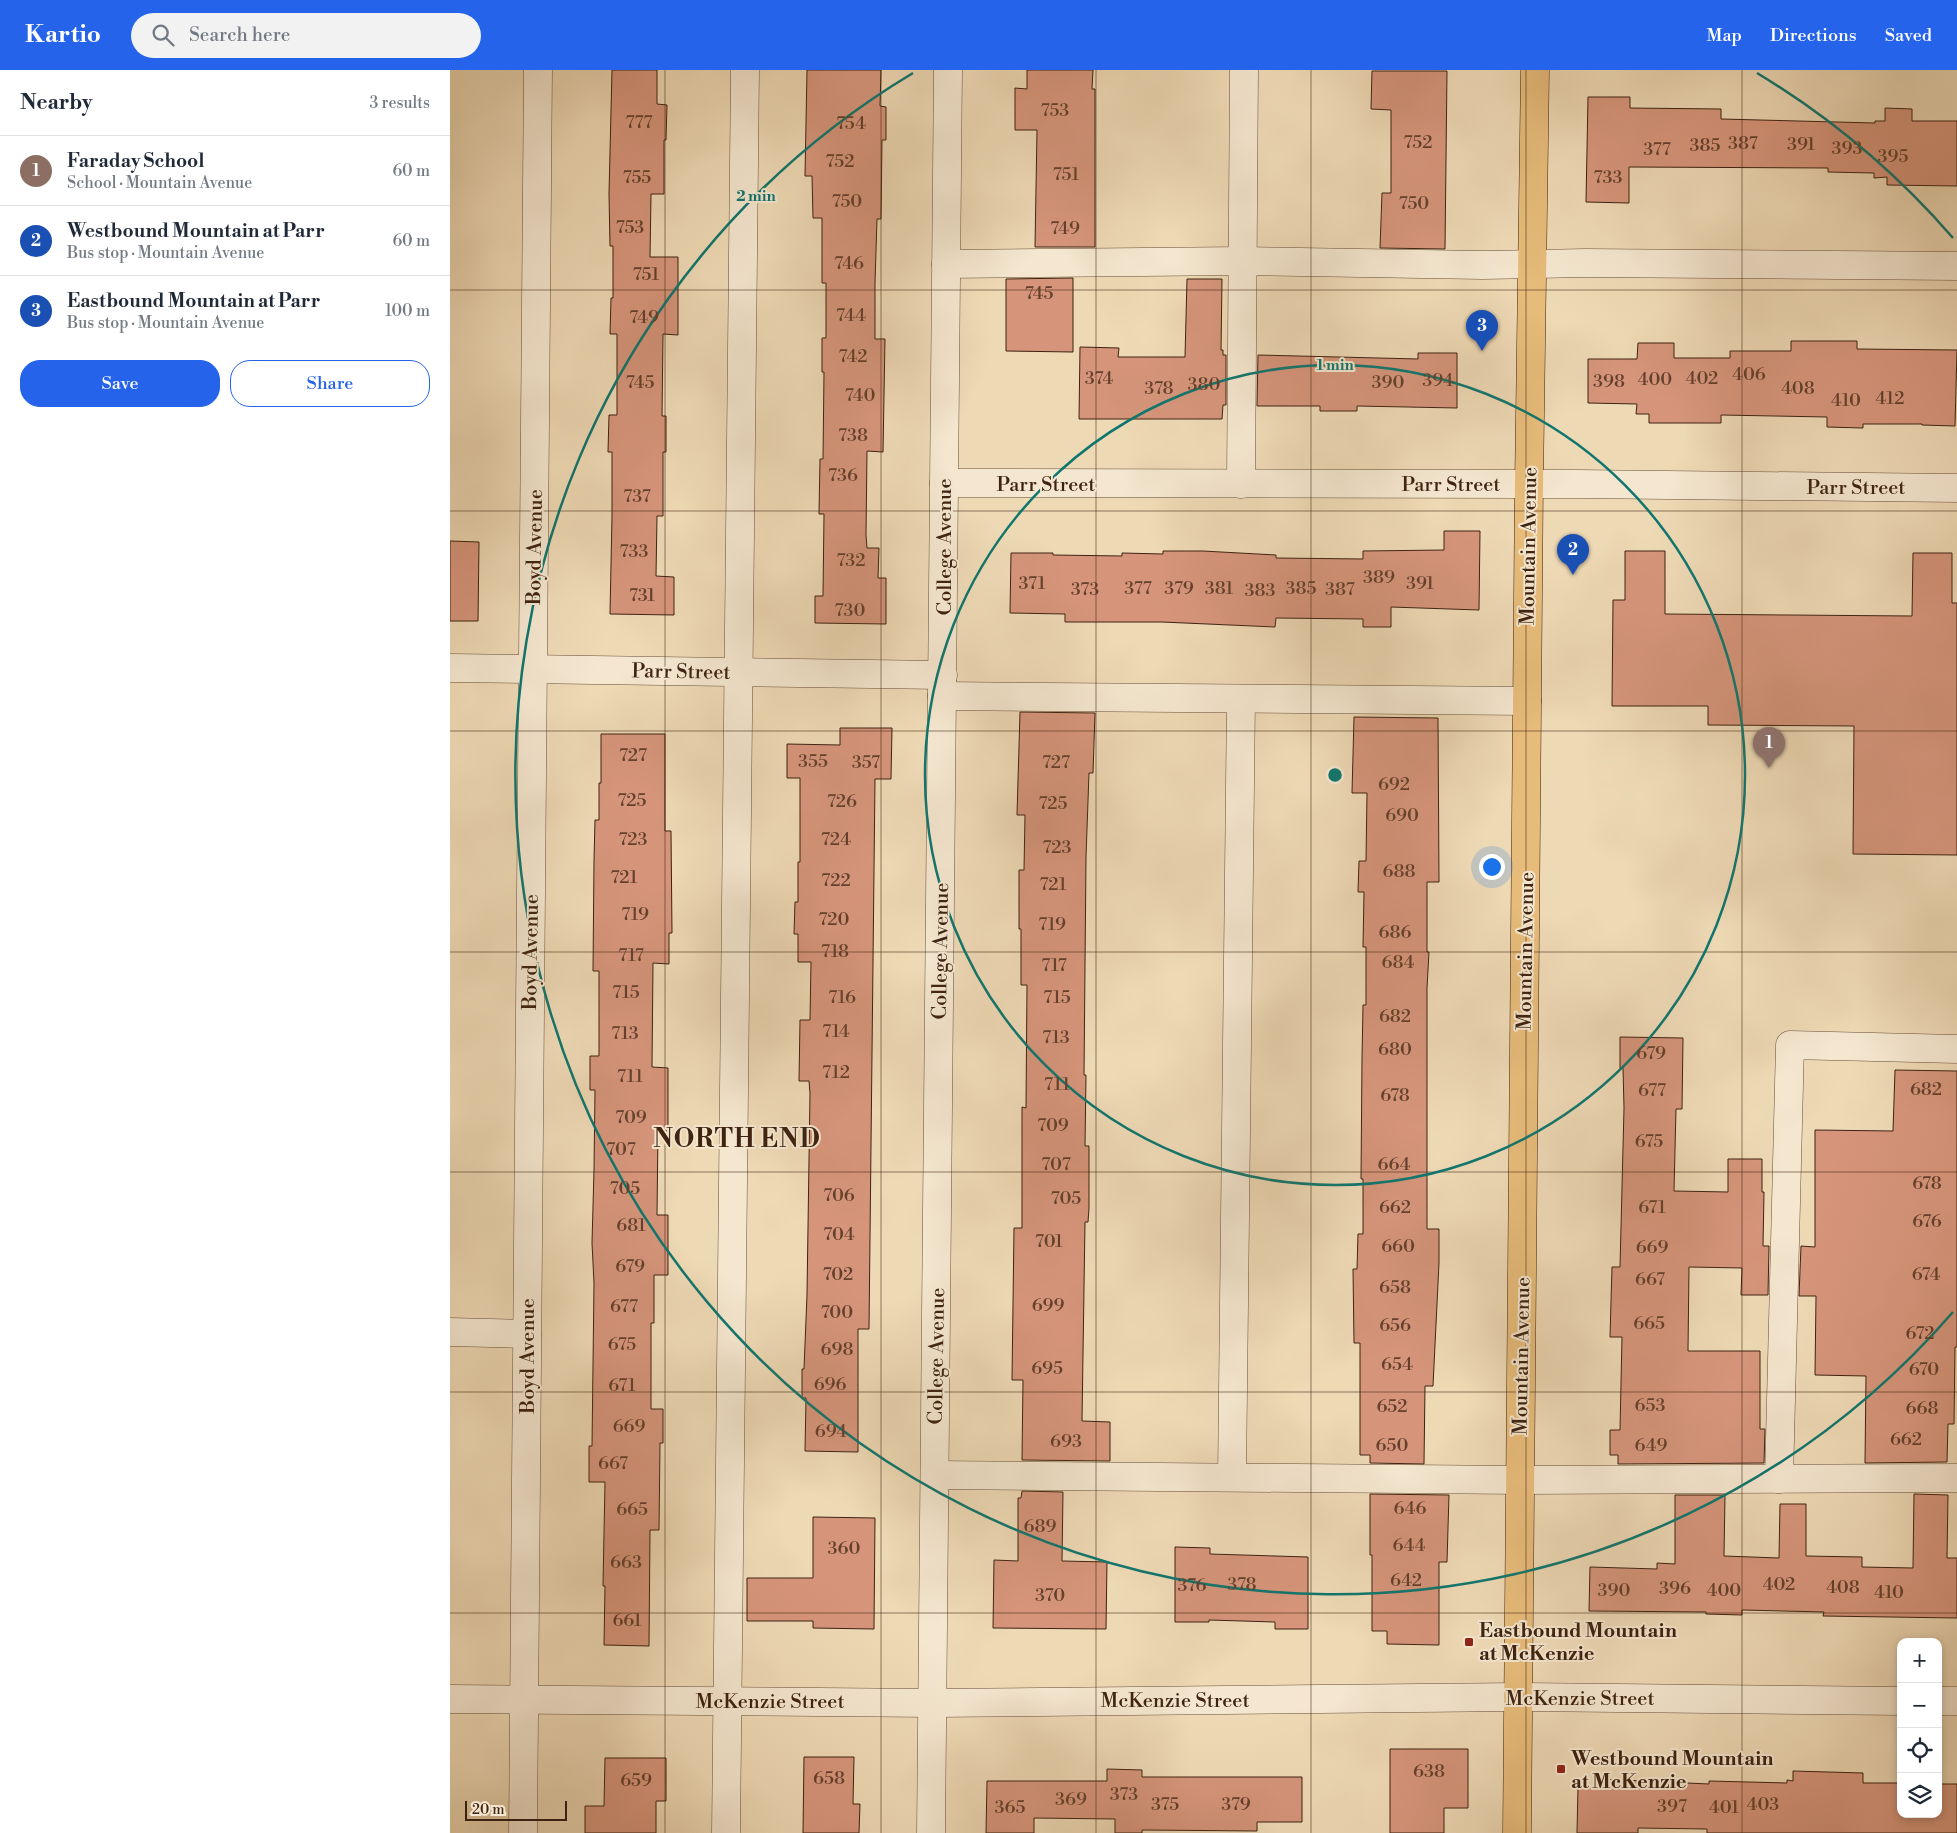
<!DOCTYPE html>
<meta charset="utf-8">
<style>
body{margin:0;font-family:"Libre Bodoni",serif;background:#f2f2f3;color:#1f2937}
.controls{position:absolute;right:15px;bottom:15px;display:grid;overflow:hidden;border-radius:10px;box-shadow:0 2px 8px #0003}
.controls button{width:45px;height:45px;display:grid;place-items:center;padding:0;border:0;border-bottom:1px solid #e0e1e3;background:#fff;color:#1f2937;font:25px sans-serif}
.scale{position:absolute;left:15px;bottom:12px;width:102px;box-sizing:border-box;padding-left:5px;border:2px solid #3e2311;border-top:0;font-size:14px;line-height:18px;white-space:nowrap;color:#3e2311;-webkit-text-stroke:4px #f4e6cf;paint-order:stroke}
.you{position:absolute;left:1041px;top:796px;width:18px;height:18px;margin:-12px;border:4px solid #fff;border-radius:50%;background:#1a73e8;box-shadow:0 0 0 8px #1a73e833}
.badge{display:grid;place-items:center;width:32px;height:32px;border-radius:50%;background:#2563eb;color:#fff;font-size:16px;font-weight:700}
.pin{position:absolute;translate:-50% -41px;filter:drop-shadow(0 1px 2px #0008)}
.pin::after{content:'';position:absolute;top:26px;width:18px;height:15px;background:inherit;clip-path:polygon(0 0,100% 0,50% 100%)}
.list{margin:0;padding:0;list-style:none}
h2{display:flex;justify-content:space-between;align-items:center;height:65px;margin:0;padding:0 20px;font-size:21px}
h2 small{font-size:16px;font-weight:400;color:#747a83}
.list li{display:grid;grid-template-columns:32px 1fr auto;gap:15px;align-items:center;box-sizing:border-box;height:70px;padding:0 20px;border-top:1px solid #e0e1e3}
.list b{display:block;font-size:19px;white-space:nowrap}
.list p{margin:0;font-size:16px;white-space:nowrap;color:#747a83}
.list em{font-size:16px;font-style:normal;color:#747a83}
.actions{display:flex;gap:10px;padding:15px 20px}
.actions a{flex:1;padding:11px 0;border:1px solid #2563eb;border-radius:20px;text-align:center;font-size:18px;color:#2563eb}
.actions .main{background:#2563eb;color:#fff}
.icon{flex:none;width:28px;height:28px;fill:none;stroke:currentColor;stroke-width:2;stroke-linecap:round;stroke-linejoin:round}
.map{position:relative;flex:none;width:1507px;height:1763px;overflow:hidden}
header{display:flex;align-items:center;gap:30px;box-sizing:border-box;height:70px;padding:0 25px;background:#2563eb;color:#fff}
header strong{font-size:24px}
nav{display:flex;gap:28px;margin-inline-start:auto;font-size:18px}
.search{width:350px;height:45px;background:#f2f2f3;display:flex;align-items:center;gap:12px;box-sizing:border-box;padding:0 18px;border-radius:28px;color:#747a83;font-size:19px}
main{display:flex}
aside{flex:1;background:#fff}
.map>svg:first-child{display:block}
</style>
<header>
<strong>Kartio</strong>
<div class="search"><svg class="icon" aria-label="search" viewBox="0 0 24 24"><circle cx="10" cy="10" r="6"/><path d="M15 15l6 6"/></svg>Search here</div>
<nav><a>Map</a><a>Directions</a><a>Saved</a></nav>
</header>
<main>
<aside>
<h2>Nearby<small>3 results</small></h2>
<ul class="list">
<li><span class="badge" style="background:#8d6e63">1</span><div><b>Faraday School</b><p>School · Mountain Avenue</p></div><em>60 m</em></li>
<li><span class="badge" style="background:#1a4fb4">2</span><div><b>Westbound Mountain at Parr</b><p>Bus stop · Mountain Avenue</p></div><em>60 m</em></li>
<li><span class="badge" style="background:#1a4fb4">3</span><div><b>Eastbound Mountain at Parr</b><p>Bus stop · Mountain Avenue</p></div><em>100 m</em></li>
</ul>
<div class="actions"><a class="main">Save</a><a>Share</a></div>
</aside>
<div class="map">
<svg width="1507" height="1763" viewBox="0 0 1507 1763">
<rect width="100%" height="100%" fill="#eed9b5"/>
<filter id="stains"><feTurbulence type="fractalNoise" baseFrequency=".004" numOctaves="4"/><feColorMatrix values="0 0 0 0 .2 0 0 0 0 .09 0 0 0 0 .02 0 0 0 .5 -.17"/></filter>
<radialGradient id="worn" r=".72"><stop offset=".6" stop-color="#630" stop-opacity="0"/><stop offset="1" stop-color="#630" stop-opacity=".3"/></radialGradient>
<g fill="#d6957b" stroke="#3e2311">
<polygon points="162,0 207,0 207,34 217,35 216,70 214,70 214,124 201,124 200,187 228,187 228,265 213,264 212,346 216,346 216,382 213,382 213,446 207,446 206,506 224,507 224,545 160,544 162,446 162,382 158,382 159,345 167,345 167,264 160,264 161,228 163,228 163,176 160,176 159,124"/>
<polygon points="357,0 431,0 430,36 436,37 436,70 432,70 431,149 427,149 425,213 425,269 435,269 433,382 417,381 416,465 417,478 429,478 428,508 436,508 436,554 365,553 365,526 373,526 374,444 369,444 370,389 373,389 374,302 372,302 372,268 376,268 376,213 372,213 372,148 363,148 362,106 355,106"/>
<polygon points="577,0 643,0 642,19 645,19 645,177 585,177 587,60 565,60 565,18 577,19"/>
<polygon points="922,1 997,1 995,179 930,178 932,123 941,123 941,40 921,39"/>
<polygon points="1138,27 1180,27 1180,38 1271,39 1271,49 1425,53 1425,51 1435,51 1435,38 1462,39 1462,51 1507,51 1507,116 1437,115 1437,107 1424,108 1424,103 1378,102 1378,98 1179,97 1179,133 1136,132"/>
<polygon points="623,208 623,282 556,281 556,209"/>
<polygon points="737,209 772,209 771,280 773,280 773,285 776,285 776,335 773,335 772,349 629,349 630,277 669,278 668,287 735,287"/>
<polygon points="1341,271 1407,271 1407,279 1507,280 1505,356 1472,355 1472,354 1413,354 1413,358 1377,357 1377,347 1271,345 1271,353 1199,353 1199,344 1186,344 1187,334 1138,333 1138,289 1187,289 1188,273 1224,273 1224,288 1280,288 1280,281 1341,281"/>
<polygon points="968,283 1007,283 1007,338 907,336 907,341 870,341 870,336 807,336 808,285 968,289"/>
<polygon points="994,461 1030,461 1029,540 941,537 941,557 913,557 913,549 826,548 825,557 712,552 615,552 615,544 560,543 561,483 603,483 603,485 672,486 672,483 713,484 713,481 753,481 826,485 826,488 913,489 913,481 994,480"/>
<polygon points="0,471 29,472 28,551 0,551"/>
<polygon points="1175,481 1215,481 1215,544 1462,546 1463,483 1502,483 1502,533 1507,533 1507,785 1403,784 1404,656 1258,655 1258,636 1162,636 1163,530 1175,530"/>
<polygon points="570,642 645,643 643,703 639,703 636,787 634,1005 636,1005 635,1076 639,1076 639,1138 638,1152 635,1152 632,1351 660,1352 660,1391 572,1390 573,1310 562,1310 564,1158 572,1158 572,1037 576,1038 577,915 571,915 571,859 569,859 569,800 574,800 575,745 567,745"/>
<polygon points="904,647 988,648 989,812 977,812 977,882 979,882 977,918 977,1159 989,1159 989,1193 983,1316 975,1316 974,1394 920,1393 920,1385 910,1385 910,1273 904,1273 903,1199 907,1199 908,1164 913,1164 913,1109 911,1109 912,989 913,935 916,935 916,877 913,877 914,822 908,822 909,791 916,791 917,723 902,723"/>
<polygon points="390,658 442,658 441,709 425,709 419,1259 408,1259 408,1382 355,1381 356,1328 352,1328 352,1299 354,1299 357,1225 360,1023 359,1011 349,1011 350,950 360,950 361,892 348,892 348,864 344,864 345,832 348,832 348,792 350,792 350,708 337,708 337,674 390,675"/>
<polygon points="151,664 215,664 215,761 221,761 222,863 219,863 219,894 203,893 202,997 218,998 218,1061 208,1061 207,1145 218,1145 218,1205 204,1205 204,1253 201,1253 201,1339 213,1339 213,1373 210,1373 209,1460 200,1460 199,1576 154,1575 155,1516 153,1516 155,1412 139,1412 139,1376 142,1376 144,1213 142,1173 144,1100 145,1020 140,1020 140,986 149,986 149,901 143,901 144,791 145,750 149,750 149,713 151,713"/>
<polygon points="1170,967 1233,968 1232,1039 1226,1039 1224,1121 1278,1122 1278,1089 1312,1089 1312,1122 1314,1122 1313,1176 1319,1176 1318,1225 1291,1225 1292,1198 1239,1197 1238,1281 1310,1281 1310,1359 1315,1359 1314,1393 1168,1394 1168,1385 1160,1385 1160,1360 1170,1360 1172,1267 1160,1267 1162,1197 1170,1197 1174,1038 1173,998 1170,998"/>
<polygon points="1445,1000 1507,1001 1507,1277 1505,1277 1504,1354 1498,1354 1497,1392 1415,1393 1416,1306 1365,1305 1366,1226 1349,1226 1351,1176 1365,1177 1365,1060 1443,1061"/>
<polygon points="572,1421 613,1422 612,1491 657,1492 656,1559 543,1558 544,1490 568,1491 568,1428 571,1428"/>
<polygon points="920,1424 999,1425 997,1492 989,1492 989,1575 937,1574 937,1561 922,1561 922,1485 920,1485"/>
<polygon points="1464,1424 1498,1425 1497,1488 1507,1488 1507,1548 1373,1546 1374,1542 1292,1540 1292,1545 1256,1544 1256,1542 1139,1541 1140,1497 1207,1499 1207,1493 1225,1494 1225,1425 1275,1425 1274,1486 1329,1488 1330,1434 1356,1434 1356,1486 1412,1487 1412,1497 1463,1498"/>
<polygon points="363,1447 425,1448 424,1559 363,1558 363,1551 297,1551 297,1508 363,1508"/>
<polygon points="725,1477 760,1478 760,1484 858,1487 858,1559 825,1559 825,1552 759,1550 759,1552 725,1552"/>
<polygon points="940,1679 1018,1679 1018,1738 994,1738 994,1763 940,1763"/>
<polygon points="354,1687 404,1687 403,1734 410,1734 409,1763 353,1763"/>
<polygon points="155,1688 216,1688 216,1731 206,1731 206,1763 135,1763 135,1736 154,1736"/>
<polygon points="657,1699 692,1700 692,1707 852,1707 852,1752 807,1752 807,1761 692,1760 692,1763 665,1763 665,1749 584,1748 584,1763 536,1763 537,1711 657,1711"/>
<polygon points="1343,1701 1413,1703 1413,1713 1451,1713 1451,1744 1488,1744 1488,1714 1507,1714 1507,1763 1257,1763 1257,1759 1188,1758 1188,1763 1127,1763 1128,1717 1149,1717 1150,1709 1259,1714 1259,1711 1337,1713 1337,1710 1343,1711"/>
</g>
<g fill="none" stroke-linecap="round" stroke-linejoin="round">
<defs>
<g id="minor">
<polyline points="496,194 792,191 1032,195 1135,193 1507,196"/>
<polyline points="494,413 1127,414 1507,418"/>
<polyline points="791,414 794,0"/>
<polyline points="0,598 493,605"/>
<polyline points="492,626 1077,631"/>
<polyline points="0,1262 77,1264"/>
<polyline points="485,1405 1070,1410 1507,1408"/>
<polyline points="782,1407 791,629"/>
<polyline points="1329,1409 1340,975 1507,979"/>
<polyline points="0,1629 483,1633 1068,1627 1451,1631"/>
<polyline points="1488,1631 1507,1631"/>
<polyline points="73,1763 88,0"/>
<polyline points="276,1763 295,0"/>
<polyline points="481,1763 498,0"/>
</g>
<polyline id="major" points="1067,1763 1079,414 1085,0"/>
</defs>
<use href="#minor" stroke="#6a503a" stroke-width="29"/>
<use href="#major" stroke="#3e2311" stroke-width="29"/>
<use href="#minor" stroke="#f4e6cf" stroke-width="28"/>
<use href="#major" stroke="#e7bc7a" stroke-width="28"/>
</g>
<path fill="none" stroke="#3e2311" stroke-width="1" stroke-opacity="0.55" d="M215,0V1763M431,0V1763M646,0V1763M861,0V1763M1076,0V1763M1292,0V1763M0,220H1507M0,441H1507M0,661H1507M0,882H1507M0,1102H1507M0,1322H1507M0,1543H1507"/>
<g fill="none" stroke="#0f766e" stroke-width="2.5">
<circle cx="885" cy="705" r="410"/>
<path d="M1503 1242A819 819 0 1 1 463 3M1307 3A819 819 0 0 1 1503 168"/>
</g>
<g fill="#8f2418" stroke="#f4e6cf" stroke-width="2">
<rect x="1014" y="1567" width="10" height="10" rx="2.5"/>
<rect x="1106" y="1694" width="10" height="10" rx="2.5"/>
</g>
<g text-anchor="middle" stroke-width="4" stroke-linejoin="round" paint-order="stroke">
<g font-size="18" fill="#64402c">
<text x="605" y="46">753</text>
<text x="189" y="58">777</text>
<text x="401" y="59">754</text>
<text x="968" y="78">752</text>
<text x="1293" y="79">387</text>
<text x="1351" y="80">391</text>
<text x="1255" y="81">385</text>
<text x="1397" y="84">393</text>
<text x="1207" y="85">377</text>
<text x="1443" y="92">395</text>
<text x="390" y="97">752</text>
<text x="616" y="110">751</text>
<text x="187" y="113">755</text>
<text x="1158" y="113">733</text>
<text x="397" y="137">750</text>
<text x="964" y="139">750</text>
<text x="180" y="163">753</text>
<text x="615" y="164">749</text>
<text x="399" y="199">746</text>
<text x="196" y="210">751</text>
<text x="589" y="229">745</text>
<text x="401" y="251">744</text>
<text x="194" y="253">749</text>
<text x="403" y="292">742</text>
<text x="1299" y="310">406</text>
<text x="649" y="314">374</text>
<text x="1252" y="314">402</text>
<text x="1205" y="315">400</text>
<text x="988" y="316">394</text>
<text x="1159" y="317">398</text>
<text x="190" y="318">745</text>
<text x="938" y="318">390</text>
<text x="754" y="320">380</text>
<text x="709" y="324">378</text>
<text x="1348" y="324">408</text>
<text x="410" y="331">740</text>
<text x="1440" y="334">412</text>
<text x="1396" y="336">410</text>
<text x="403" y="371">738</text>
<text x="393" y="411">736</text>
<text x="187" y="432">737</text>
<text x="184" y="487">733</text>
<text x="401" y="496">732</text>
<text x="929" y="513">389</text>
<text x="582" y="519">371</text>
<text x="970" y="519">391</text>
<text x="688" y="524">377</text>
<text x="729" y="524">379</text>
<text x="769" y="524">381</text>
<text x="851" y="524">385</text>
<text x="635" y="525">373</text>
<text x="890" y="525">387</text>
<text x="810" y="526">383</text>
<text x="192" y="531">731</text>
<text x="400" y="546">730</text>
<text x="183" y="691">727</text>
<text x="363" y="697">355</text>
<text x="416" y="698">357</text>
<text x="606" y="698">727</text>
<text x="944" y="720">692</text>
<text x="182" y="736">725</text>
<text x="392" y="737">726</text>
<text x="603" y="739">725</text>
<text x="952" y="751">690</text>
<text x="183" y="775">723</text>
<text x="386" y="775">724</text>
<text x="607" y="783">723</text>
<text x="949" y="807">688</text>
<text x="174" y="813">721</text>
<text x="386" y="816">722</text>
<text x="603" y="820">721</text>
<text x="185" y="850">719</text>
<text x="384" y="855">720</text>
<text x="602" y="860">719</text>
<text x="945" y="868">686</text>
<text x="385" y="887">718</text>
<text x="181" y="891">717</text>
<text x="948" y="898">684</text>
<text x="604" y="901">717</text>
<text x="176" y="928">715</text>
<text x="392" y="933">716</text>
<text x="607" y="933">715</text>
<text x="945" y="952">682</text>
<text x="386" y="967">714</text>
<text x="175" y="969">713</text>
<text x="606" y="973">713</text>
<text x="945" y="985">680</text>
<text x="1201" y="989">679</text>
<text x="386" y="1008">712</text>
<text x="180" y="1012">711</text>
<text x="607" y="1020">711</text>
<text x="1476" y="1025">682</text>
<text x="1202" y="1026">677</text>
<text x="945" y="1031">678</text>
<text x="181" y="1053">709</text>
<text x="603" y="1061">709</text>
<text x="1199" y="1077">675</text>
<text x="171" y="1085">707</text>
<text x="606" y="1100">707</text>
<text x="944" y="1100">664</text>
<text x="1477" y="1119">678</text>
<text x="175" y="1124">705</text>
<text x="389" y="1131">706</text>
<text x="616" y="1134">705</text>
<text x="945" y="1143">662</text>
<text x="1202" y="1143">671</text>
<text x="1477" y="1157">676</text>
<text x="181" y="1161">681</text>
<text x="389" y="1170">704</text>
<text x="599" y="1177">701</text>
<text x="948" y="1182">660</text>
<text x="1202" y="1183">669</text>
<text x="180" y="1202">679</text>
<text x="388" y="1210">702</text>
<text x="1476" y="1210">674</text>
<text x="1200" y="1215">667</text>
<text x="945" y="1223">658</text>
<text x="598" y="1241">699</text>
<text x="174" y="1242">677</text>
<text x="387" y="1248">700</text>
<text x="1199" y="1259">665</text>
<text x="945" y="1261">656</text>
<text x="1470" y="1269">672</text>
<text x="172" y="1280">675</text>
<text x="387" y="1285">698</text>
<text x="947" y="1300">654</text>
<text x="597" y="1304">695</text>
<text x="1474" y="1305">670</text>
<text x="380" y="1320">696</text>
<text x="172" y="1321">671</text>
<text x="1200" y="1341">653</text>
<text x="942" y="1342">652</text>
<text x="1472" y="1344">668</text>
<text x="179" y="1362">669</text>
<text x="381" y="1367">694</text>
<text x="1456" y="1375">662</text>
<text x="616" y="1377">693</text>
<text x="942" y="1381">650</text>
<text x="1201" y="1381">649</text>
<text x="163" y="1399">667</text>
<text x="960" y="1444">646</text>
<text x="182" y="1445">665</text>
<text x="590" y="1462">689</text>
<text x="959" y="1481">644</text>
<text x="394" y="1484">360</text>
<text x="176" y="1498">663</text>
<text x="956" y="1516">642</text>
<text x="792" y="1520">378</text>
<text x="1329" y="1520">402</text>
<text x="742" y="1521">376</text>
<text x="1393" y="1523">408</text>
<text x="1225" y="1524">396</text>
<text x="1164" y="1526">390</text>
<text x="1274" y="1526">400</text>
<text x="1439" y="1528">410</text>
<text x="600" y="1531">370</text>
<text x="177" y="1556">661</text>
<text x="979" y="1707">638</text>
<text x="379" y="1714">658</text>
<text x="186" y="1716">659</text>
<text x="674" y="1730">373</text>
<text x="621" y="1735">369</text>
<text x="715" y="1740">375</text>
<text x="786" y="1740">379</text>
<text x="1313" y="1740">403</text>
<text x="1222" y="1742">397</text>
<text x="560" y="1743">365</text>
<text x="1274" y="1743">401</text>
</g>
<g font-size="20" fill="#3e2311" stroke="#f4e6cf">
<text x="596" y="421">Parr Street</text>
<text x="1001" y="421">Parr Street</text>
<text x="1406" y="424">Parr Street</text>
<text transform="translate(1078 476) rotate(-89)" y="7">Mountain Avenue</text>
<text transform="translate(84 477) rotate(-89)" y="7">Boyd Avenue</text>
<text transform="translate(494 477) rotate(-90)" y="7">College Avenue</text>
<text transform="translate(231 601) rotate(1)" y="7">Parr Street</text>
<text transform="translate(490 881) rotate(-89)" y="7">College Avenue</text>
<text transform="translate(1075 881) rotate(-89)" y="7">Mountain Avenue</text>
<text transform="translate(80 882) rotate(-89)" y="7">Boyd Avenue</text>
<text transform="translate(77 1286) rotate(-90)" y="7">Boyd Avenue</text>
<text transform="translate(486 1286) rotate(-89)" y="7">College Avenue</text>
<text transform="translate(1071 1286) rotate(-89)" y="7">Mountain Avenue</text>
<text x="1130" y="1635">McKenzie Street</text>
<text x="725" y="1637">McKenzie Street</text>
<text x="320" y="1638">McKenzie Street</text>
</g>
<g font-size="20" font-weight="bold" fill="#3e2311" stroke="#f4e6cf" text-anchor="start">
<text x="1029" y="1567">Eastbound Mountain<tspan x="1029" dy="23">at McKenzie</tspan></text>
<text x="1121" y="1695">Westbound Mountain<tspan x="1121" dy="23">at McKenzie</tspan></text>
</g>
<g font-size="25" font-weight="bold" letter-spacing="1" fill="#3e2311" stroke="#f4e6cf">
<text x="287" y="1077">NORTH END</text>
</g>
</g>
<circle cx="885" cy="705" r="8" fill="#0f766e" stroke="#f4e6cf" stroke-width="2.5"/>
<g font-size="15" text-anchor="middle" font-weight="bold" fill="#0f766e" stroke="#f4e6cf" stroke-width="4" stroke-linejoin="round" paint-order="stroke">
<text x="306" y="131">2 min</text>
<text x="885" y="300">1 min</text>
</g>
<rect width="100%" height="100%" filter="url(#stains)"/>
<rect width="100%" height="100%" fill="url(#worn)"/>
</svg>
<div class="controls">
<button>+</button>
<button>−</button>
<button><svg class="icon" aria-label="locate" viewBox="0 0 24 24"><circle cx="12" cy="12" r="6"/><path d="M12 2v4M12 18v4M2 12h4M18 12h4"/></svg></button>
<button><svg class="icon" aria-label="layers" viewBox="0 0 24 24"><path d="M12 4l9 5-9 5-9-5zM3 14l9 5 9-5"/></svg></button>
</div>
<div class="scale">20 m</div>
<div class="you"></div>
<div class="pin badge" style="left:1319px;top:698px;background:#8d6e63">1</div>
<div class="pin badge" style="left:1123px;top:505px;background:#1a4fb4">2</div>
<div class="pin badge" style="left:1032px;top:281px;background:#1a4fb4">3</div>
</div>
</main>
